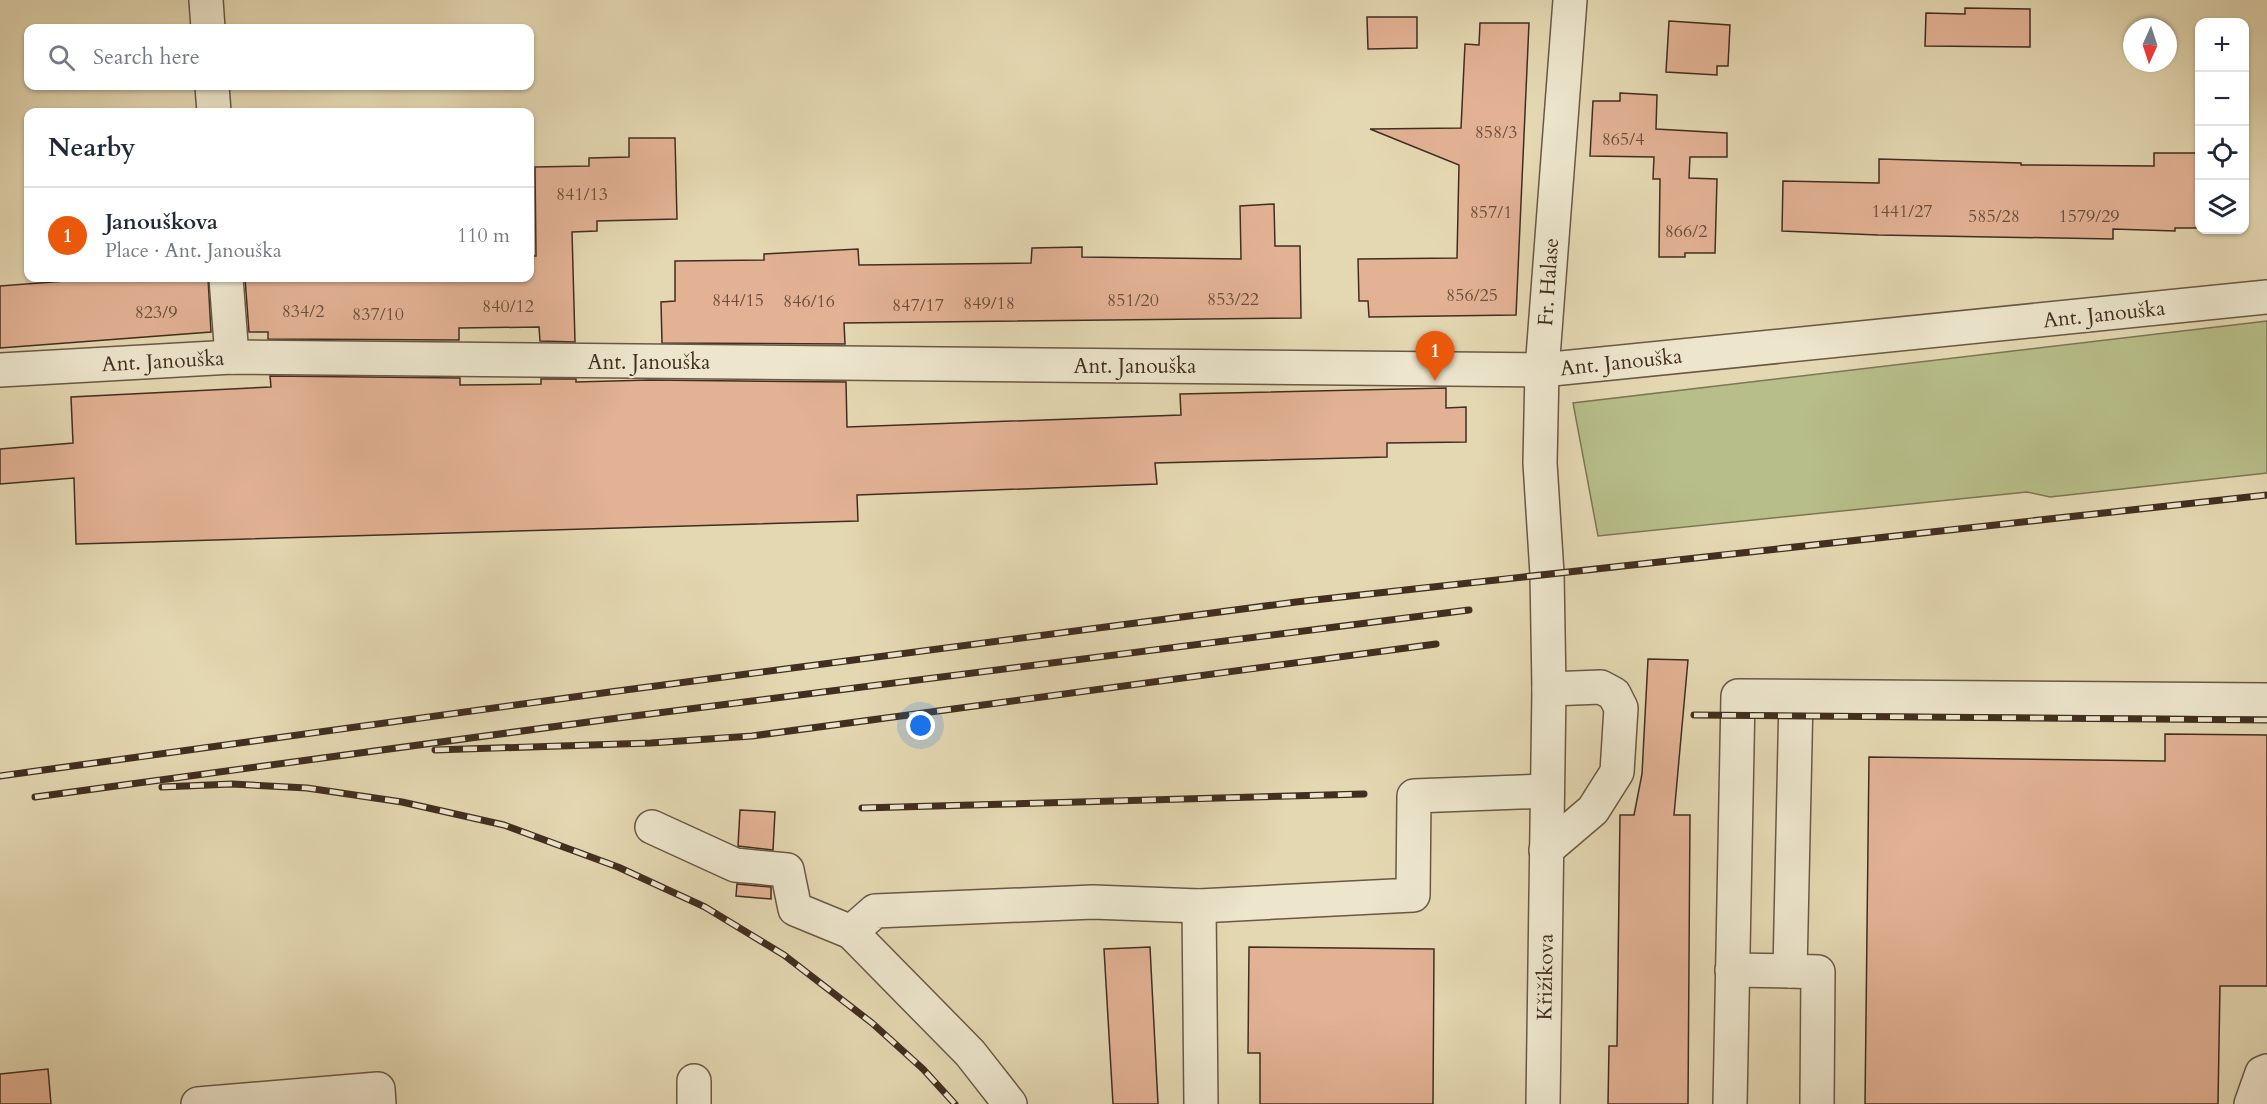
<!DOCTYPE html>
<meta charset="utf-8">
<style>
body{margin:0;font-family:Cardo,serif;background:#f2f2f3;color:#1f2937}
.controls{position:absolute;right:18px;top:18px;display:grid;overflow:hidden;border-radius:12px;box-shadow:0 2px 4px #0004}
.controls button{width:54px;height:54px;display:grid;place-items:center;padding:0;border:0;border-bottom:2px solid #e0e1e3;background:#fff;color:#1f2937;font:30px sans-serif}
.compass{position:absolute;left:2123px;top:18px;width:54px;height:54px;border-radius:50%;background:#fff;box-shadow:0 2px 4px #0004;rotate:183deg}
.you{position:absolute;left:921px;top:726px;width:21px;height:21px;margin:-15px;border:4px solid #fff;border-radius:50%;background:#1a73e8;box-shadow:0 0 0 9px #1a73e833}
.badge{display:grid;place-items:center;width:39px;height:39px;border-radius:50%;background:#ea580c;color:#fff;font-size:20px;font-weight:700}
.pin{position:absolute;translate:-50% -50px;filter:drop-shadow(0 2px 3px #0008)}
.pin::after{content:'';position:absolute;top:32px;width:21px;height:18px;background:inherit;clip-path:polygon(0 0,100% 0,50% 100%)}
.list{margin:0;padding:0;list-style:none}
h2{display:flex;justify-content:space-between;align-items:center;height:78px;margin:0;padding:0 24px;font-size:26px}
h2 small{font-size:20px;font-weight:400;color:#747a83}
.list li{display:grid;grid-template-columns:39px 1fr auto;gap:18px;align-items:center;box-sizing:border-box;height:96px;padding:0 24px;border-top:2px solid #e0e1e3}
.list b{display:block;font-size:22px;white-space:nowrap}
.list p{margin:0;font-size:20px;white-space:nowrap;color:#747a83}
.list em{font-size:20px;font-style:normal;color:#747a83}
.icon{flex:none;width:33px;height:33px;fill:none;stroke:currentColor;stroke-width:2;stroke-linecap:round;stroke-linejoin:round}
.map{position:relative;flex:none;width:2267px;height:1104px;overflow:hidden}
.search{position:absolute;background:#fff;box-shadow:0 2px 4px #0004;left:24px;top:24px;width:510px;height:66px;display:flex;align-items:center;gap:15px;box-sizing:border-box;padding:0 21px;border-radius:12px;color:#747a83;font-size:22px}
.panel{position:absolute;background:#fff;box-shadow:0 2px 4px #0004;left:24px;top:108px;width:510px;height:174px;border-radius:12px}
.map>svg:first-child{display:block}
</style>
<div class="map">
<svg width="2267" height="1104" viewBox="0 0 2267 1104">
<rect width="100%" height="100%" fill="#e4d8b2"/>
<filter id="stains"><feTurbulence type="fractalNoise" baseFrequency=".00333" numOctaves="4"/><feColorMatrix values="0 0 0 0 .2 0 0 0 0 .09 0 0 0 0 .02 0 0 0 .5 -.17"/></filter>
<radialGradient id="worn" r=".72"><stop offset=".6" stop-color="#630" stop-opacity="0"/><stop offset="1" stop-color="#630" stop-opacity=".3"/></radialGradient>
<polygon fill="#b7be89" stroke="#7c7654" stroke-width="1.5" points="2267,321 2267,473 2050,497 2027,492 1598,536 1573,403"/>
<g fill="#e3b295" stroke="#412e20" stroke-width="1.5">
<polygon points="1965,8 2030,9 2030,47 1925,46 1926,13 1965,14"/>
<polygon points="1367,17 1417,17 1417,48 1368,49"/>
<polygon points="1669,21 1730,25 1728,66 1717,66 1717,75 1666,72"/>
<polygon points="1480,23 1529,23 1516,315 1369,317 1368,301 1359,301 1358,259 1457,258 1459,165 1370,129 1461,128 1465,44 1479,45"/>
<polygon points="1620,93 1657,95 1656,129 1727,133 1727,157 1690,157 1689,178 1717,179 1715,253 1685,253 1685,257 1659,257 1660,179 1653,179 1654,157 1590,156 1593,101 1620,101"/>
<polygon points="629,138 675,138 677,219 597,221 597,231 572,232 575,342 540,341 539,327 459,328 459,340 268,339 268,332 249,332 245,278 530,278 530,256 536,256 535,167 589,166 589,158 629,157"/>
<polygon points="2154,153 2199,153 2199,228 2175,228 2175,231 2113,229 2113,239 1878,235 1782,231 1783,181 1879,183 1879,159 2021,163 2021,165 2154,166"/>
<polygon points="1274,204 1275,246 1300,246 1301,318 844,323 845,344 662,343 661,302 675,301 675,261 764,260 764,254 858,249 859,265 1031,263 1032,248 1082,247 1082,257 1241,259 1240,206"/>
<polygon points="104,278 208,278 211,332 0,348 0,286"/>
<polygon points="270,376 460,378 460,385 541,384 541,379 576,379 576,382 650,380 846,382 847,427 1181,415 1180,394 1446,388 1446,408 1466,407 1466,442 1387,443 1387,457 1155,463 1157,484 857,495 858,521 148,542 76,544 74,478 0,484 0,449 73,443 71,397 271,387"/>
<polygon points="1648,659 1688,660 1674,815 1690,815 1688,1104 1608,1104 1609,1046 1617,1046 1620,815 1634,815 1642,774"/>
<polygon points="2165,734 2267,735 2267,986 2220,986 2218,1104 1865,1104 1869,757 2165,761"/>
<polygon points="740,810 775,812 773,850 738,846"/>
<polygon points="737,884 771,887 771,899 736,896"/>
<polygon points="1150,947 1158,1104 1113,1104 1104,949"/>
<polygon points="1249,947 1434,949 1433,1104 1260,1104 1260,1053 1248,1053"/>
<polygon points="48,1069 51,1104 0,1104 0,1074"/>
</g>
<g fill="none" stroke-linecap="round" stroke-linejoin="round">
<defs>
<g id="minor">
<polyline points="206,0 208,28"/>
<polyline points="212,86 214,112"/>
<polyline points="226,278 232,357"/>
<polyline points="0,370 232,357 1542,370 2267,297"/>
<polyline points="1796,697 1790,971 1818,972 1817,1104"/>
<polyline points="652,827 735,865 787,870 795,909 851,932 970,1053 1010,1104"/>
<polyline points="1546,850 1593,810 1617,772 1621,708 1614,694 1601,687 1549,689"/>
<polyline points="851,932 875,911 1093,902 1199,906"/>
<polyline points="1732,970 1790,971"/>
<polyline points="694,1081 694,1104"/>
<polyline points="198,1104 378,1089 379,1104"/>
<polyline points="1201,1104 1199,906 1413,895 1414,796 1547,791"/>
<polyline points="1543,1104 1549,689 1547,574 1540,463 1542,370 1570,0"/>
<polyline points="1730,1104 1738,696 2267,700"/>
<polyline points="2251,1104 2262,1073 2267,1071"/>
</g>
</defs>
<use href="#minor" stroke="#6a5844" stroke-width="36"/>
<use href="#minor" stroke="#ede6cd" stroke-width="33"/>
<defs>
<g id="rail">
<polyline points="1694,715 2267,720"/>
<polyline points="435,750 651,743 752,736 1436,644"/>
<polyline points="0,776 610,692 1296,602 2267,495"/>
<polyline points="162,787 232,784 307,788 402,802 504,825 618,867 705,907 784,955 872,1023 923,1069 955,1104"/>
<polyline points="35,797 618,718 1469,610"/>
<polyline points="862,808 1364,794"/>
</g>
</defs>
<use href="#rail" stroke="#412e20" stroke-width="7"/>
<use href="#rail" stroke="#ede6cd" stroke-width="4.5" stroke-dasharray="14" stroke-linecap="butt"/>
</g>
<g text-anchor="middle" stroke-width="4.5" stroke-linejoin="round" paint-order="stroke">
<g font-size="18" fill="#6a4f3d">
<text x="1496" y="138">858/3</text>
<text x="1623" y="145">865/4</text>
<text x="582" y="200">841/13</text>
<text x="1902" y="217">1441/27</text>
<text x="1491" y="218">857/1</text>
<text x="1994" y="222">585/28</text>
<text x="2089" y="222">1579/29</text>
<text x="1686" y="237">866/2</text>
<text x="1472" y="301">856/25</text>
<text x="1233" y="305">853/22</text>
<text x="738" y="306">844/15</text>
<text x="1133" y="306">851/20</text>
<text x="809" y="307">846/16</text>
<text x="989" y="309">849/18</text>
<text x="918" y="311">847/17</text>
<text x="508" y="312">840/12</text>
<text x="303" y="317">834/2</text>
<text x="156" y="318">823/9</text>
<text x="378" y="320">837/10</text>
</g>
<g font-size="21" fill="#412e20" stroke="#ede6cd">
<text transform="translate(1548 282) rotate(-86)" y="7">Fr. Halase</text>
<text transform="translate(2104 314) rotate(-6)" y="7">Ant. Janouška</text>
<text transform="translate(163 361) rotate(-3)" y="7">Ant. Janouška</text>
<text x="649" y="369">Ant. Janouška</text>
<text transform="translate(1621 362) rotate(-6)" y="7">Ant. Janouška</text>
<text x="1135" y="373">Ant. Janouška</text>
<text transform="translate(1545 977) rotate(-89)" y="7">Křižíkova</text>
</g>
</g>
<rect width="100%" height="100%" filter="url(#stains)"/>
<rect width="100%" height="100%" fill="url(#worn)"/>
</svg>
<div class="controls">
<button>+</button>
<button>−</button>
<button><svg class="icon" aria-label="locate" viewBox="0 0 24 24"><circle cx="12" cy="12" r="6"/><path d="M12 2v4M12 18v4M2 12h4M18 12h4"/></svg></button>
<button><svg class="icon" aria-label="layers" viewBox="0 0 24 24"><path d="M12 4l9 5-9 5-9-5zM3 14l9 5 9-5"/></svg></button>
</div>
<svg class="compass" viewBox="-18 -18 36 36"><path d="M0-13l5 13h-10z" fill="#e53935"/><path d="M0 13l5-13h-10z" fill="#747a83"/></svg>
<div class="you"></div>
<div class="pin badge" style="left:1435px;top:381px">1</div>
<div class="search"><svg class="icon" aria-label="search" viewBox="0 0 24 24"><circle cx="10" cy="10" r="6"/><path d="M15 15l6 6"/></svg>Search here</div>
<section class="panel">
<h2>Nearby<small></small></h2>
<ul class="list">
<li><span class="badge">1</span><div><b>Janouškova</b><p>Place · Ant. Janouška</p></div><em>110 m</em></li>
</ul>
</section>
</div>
